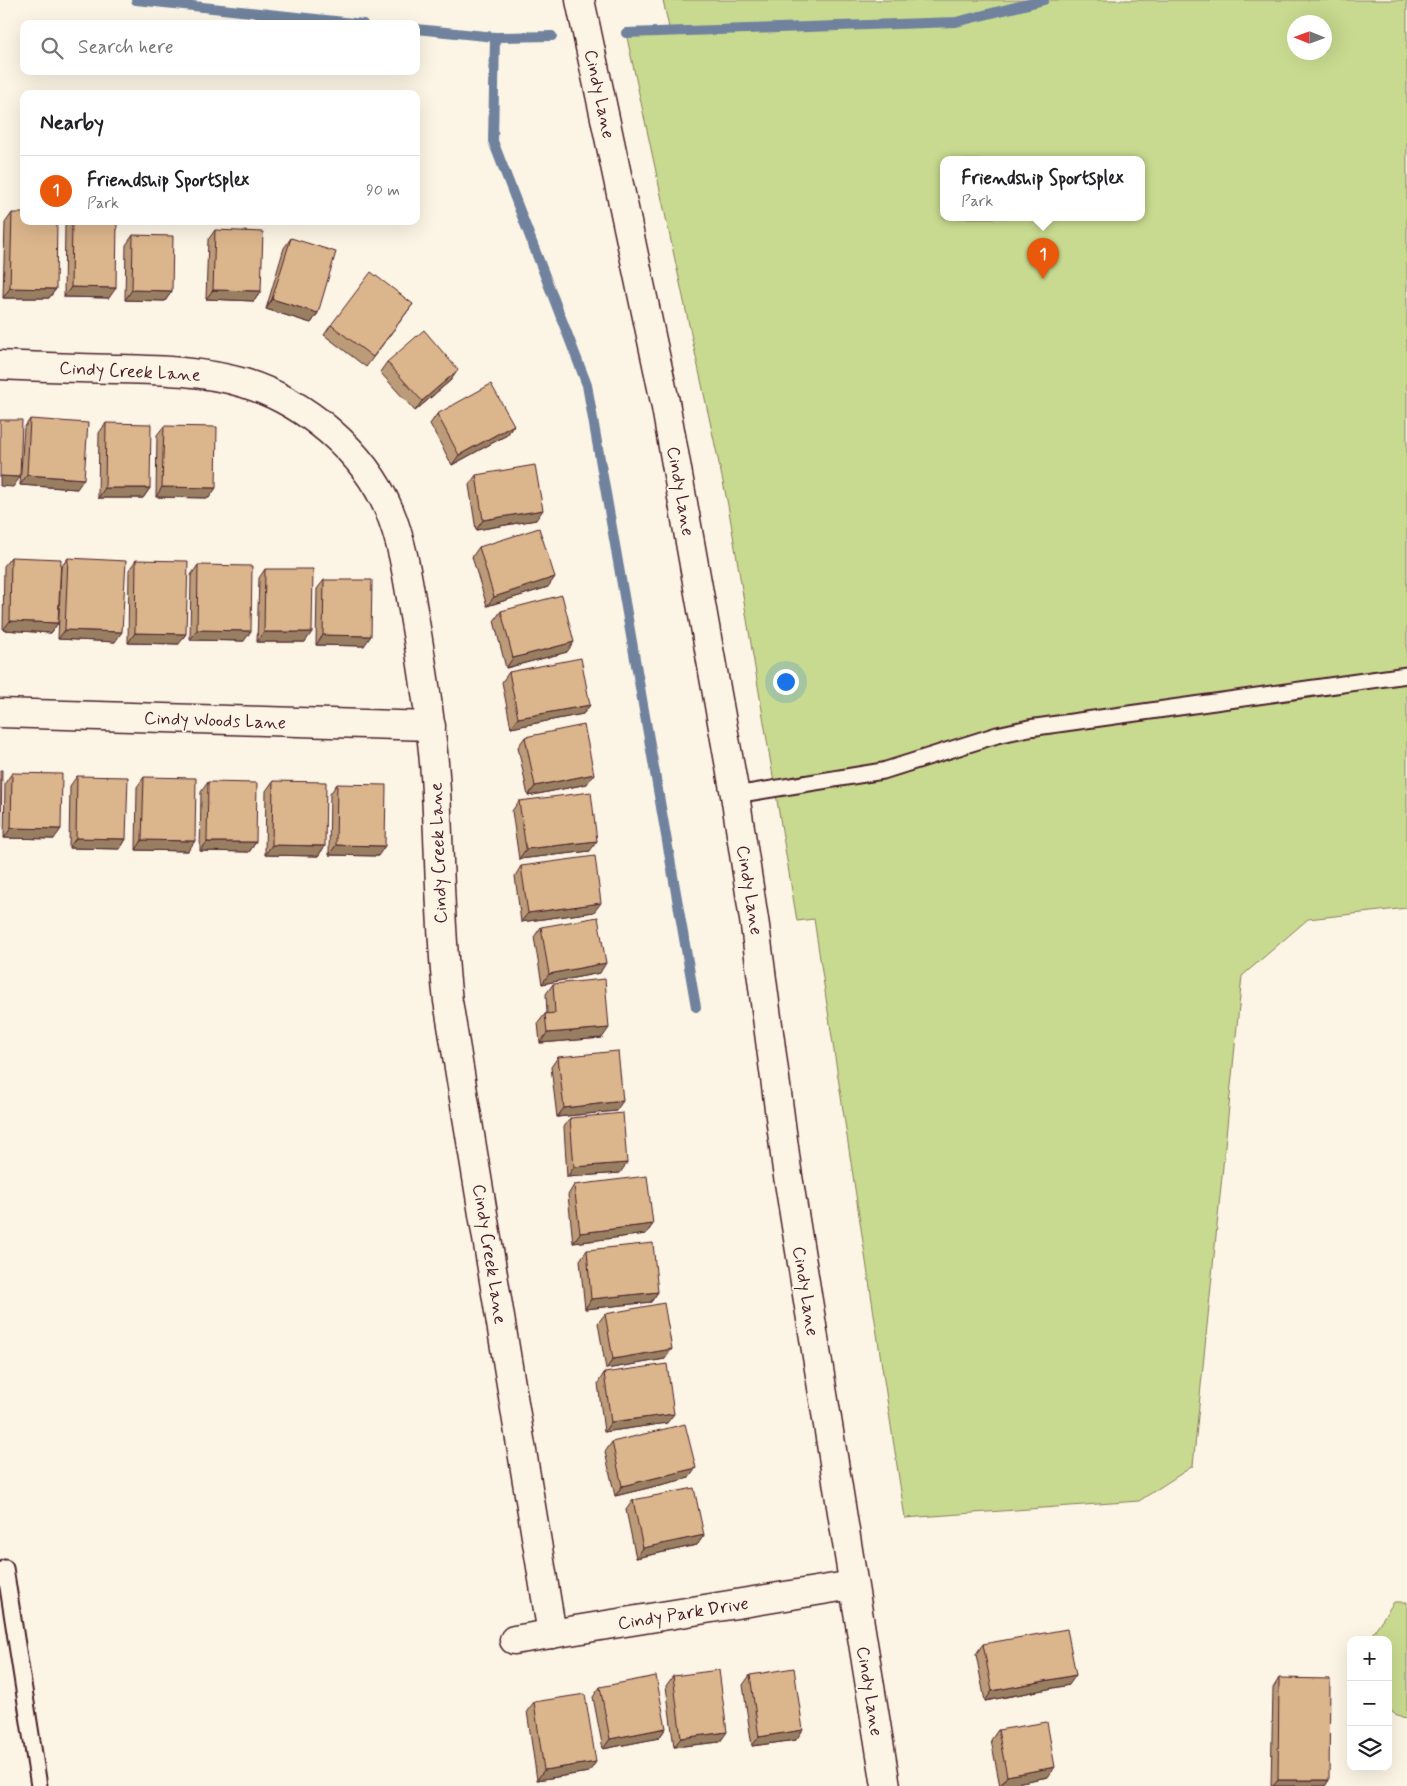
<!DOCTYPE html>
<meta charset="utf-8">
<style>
body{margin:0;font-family:Mynerve,sans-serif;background:#f2f2f2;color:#202124}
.controls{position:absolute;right:15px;bottom:15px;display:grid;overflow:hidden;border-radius:10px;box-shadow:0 5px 20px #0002}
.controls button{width:45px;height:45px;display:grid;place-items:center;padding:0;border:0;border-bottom:1px solid #e0e0e0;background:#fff;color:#202124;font:25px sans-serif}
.compass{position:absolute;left:1287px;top:15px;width:45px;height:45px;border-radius:50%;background:#fff;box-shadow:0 5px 20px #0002;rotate:271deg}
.you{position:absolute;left:785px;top:681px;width:18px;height:18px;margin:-12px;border:4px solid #fff;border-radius:50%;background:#1a73e8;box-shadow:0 0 0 8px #1a73e833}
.badge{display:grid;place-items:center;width:32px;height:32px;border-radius:50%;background:#ea580c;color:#fff;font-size:16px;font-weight:700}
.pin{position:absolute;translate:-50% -41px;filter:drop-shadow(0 1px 2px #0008)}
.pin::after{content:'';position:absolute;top:26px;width:18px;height:15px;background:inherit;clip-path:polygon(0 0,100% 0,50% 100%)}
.popup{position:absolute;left:940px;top:156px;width:205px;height:65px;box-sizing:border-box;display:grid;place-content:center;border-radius:10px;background:#fff;filter:drop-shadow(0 1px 4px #0005);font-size:16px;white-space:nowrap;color:#757577}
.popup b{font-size:19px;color:#202124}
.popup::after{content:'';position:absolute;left:50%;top:100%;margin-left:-10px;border:10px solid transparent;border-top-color:#fff}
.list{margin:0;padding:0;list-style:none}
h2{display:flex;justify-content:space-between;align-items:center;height:65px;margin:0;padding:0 20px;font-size:21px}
h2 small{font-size:16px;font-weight:400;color:#757577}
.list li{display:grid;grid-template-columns:32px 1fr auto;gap:15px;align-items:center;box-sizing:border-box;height:70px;padding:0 20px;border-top:1px solid #e0e0e0}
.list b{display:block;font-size:19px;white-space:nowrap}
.list p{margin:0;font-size:16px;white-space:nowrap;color:#757577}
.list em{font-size:16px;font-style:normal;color:#757577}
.icon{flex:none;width:28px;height:28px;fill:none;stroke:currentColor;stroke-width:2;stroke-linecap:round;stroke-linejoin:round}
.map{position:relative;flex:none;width:1407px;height:1786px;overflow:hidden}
.search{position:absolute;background:#fff;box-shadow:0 5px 20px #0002;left:20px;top:20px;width:400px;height:55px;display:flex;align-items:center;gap:12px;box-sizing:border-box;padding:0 18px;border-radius:10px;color:#757577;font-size:19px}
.panel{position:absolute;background:#fff;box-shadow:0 5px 20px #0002;left:20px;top:90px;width:400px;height:135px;border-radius:10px}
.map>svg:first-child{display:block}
</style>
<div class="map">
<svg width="1407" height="1786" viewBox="0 0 1407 1786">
<rect width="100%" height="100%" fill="#fcf5e5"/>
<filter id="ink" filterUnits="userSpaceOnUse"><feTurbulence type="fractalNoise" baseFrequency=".02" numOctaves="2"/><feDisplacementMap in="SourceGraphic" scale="10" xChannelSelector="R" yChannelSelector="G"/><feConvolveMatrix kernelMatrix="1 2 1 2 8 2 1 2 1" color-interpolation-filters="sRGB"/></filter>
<g filter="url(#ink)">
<g fill="#c8da8f" stroke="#897c5d" fill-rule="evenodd">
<path d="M663,0H1407V908L1308,919L1242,976L1193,1466L1139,1501L905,1518L814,919L797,921L728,505L626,33L670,32ZM1294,22H1324V52H1294ZM944,160H1142V218H944Z"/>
<polygon points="1394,1602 1407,1602 1407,1719 1393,1713 1388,1705 1388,1640 1368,1640"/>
</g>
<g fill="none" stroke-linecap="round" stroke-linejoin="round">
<g stroke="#70829d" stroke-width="10">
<polyline points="136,0 363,24"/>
<polyline points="416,29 495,37 552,36"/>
<polyline points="626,33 956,22 1044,0"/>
<polyline points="495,37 493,141 587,385 696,1007"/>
</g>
<defs>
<g id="lane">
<polyline points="735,795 883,771 997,735 1029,728 1407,675"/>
<polyline points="5,1568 39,1786"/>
</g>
<g id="street">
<path d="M0,365C39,367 79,368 118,369C160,370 203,371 244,383C305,402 364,451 389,510C403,543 408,581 414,616C423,668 431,721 435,775C440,850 439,926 448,1001L552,1634"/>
<polyline points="0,713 431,726"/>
<polyline points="514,1640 853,1585"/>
</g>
<polyline id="secondary" points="580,0 665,402 735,795 755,926 787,1170 886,1786"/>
</defs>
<use href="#lane" stroke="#4a1f2b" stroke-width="19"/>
<use href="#street" stroke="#4a1f2b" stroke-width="31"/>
<use href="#secondary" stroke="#4a1f2b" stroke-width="31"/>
<use href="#lane" stroke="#fcf5e5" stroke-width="15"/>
<use href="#street" stroke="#fcf5e5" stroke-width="28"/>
<use href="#secondary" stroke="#fcf5e5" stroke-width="28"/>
</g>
<g fill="#bc9c78" stroke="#4a1f2b">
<polygon points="12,213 56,289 49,298 3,298 5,223"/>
<polygon points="68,221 117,221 109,298 64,297 65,225"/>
<polygon points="215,230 261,291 254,301 206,299 208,240"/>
<polygon points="133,235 172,291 165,301 125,300 126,245"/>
<polygon points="291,238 318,313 311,323 266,309 284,248"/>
<polygon points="413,304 366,367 324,335 331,325"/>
<polygon points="387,362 451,380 415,411 380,372"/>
<polygon points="437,414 514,425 507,435 452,465 430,424"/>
<polygon points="30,419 77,489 20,485 24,428"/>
<polygon points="106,423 150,488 143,498 98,498 99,433"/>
<polygon points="164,426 209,498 156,497 157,435"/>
<polygon points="476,475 536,520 476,530 469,485"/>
<polygon points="479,547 548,587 487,606 472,557"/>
<polygon points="11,557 58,623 51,633 3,630 4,566"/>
<polygon points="68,558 115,642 58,639 61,567"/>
<polygon points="136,560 179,644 128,643 129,570"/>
<polygon points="198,565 244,641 190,640 191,575"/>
<polygon points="265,569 305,642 257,642 259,578"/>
<polygon points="324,580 364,646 316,645 317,589"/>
<polygon points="501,611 567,652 506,668 494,621"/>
<polygon points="509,672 590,705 583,714 511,728 502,682"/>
<polygon points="525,737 587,784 528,796 518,747"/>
<polygon points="12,773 54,839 4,838 5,783"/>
<polygon points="77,776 126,839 120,849 69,848 70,786"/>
<polygon points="144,777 188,851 136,850 137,787"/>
<polygon points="273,781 325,846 318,856 265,855 266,791"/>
<polygon points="208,782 256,842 249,852 200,851 201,792"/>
<polygon points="337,784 378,856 329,855 330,794"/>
<polygon points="519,801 590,851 519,859 512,811"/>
<polygon points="521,866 594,912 521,922 515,876"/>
<polygon points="541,927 600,973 542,984 534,937"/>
<polygon points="553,984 602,1038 540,1043 538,1023 545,1014 547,1013 546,994"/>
<polygon points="558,1057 616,1111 557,1117 551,1067"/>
<polygon points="570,1118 620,1173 567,1177 564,1127"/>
<polygon points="574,1185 653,1224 646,1234 573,1243 568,1195"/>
<polygon points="587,1250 658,1292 651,1302 585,1309 580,1260"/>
<polygon points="605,1314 665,1359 606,1369 598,1323"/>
<polygon points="604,1373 667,1423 604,1432 598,1383"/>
<polygon points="612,1442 689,1478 615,1496 605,1452"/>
<polygon points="633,1500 704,1535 697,1545 636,1558 626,1510"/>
<polygon points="983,1644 1069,1685 985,1701 976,1654"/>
<polygon points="750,1675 796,1740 752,1746 743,1685"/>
<polygon points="673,1676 720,1742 674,1747 666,1686"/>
<polygon points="1279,1678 1329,1780 1325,1786 1271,1786 1273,1688"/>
<polygon points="600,1687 666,1728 659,1738 603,1749 593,1697"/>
<polygon points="534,1702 589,1772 537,1780 527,1711"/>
<polygon points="998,1730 1048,1777 1000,1786 991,1740"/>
</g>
<g fill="#997f62" stroke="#4a1f2b">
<polygon points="71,287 116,288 109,298 64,297"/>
<polygon points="10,288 56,289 49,298 3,298"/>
<polygon points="132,290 172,291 165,301 125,300"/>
<polygon points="213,290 261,291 254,301 206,299"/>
<polygon points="272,299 318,313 311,323 266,309"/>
<polygon points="458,370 451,380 415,411 422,401"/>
<polygon points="514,425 507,435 452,465 459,455"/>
<polygon points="27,475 84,479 77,489 20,485"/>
<polygon points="0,476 20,477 13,487 0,486"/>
<polygon points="162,487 216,488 209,498 156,497"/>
<polygon points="105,488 150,488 143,498 98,498"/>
<polygon points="543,510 536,520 476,530 483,520"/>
<polygon points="555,577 548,587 487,606 494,597"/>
<polygon points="10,621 58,623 51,633 3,630"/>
<polygon points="65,630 122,632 115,642 58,639"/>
<polygon points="197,630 251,631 244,641 190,640"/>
<polygon points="264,632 312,632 305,642 257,642"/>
<polygon points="135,633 186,634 179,644 128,643"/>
<polygon points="323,635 371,636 364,646 316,645"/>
<polygon points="574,642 567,652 506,668 513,658"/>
<polygon points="590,705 583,714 511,728 518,718"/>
<polygon points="594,774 587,784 528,796 535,786"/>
<polygon points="11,828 61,829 54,839 4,838"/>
<polygon points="76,838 126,839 120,849 69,848"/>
<polygon points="142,840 195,841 188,851 136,850"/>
<polygon points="597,841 590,851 519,859 526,849"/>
<polygon points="207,842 256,842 249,852 200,851"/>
<polygon points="272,845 325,846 318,856 265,855"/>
<polygon points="336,845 385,846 378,856 329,855"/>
<polygon points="601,903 594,912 521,922 528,913"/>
<polygon points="606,963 600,973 542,984 549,974"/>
<polygon points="609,1028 602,1038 540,1043 547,1033"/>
<polygon points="623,1101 616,1111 557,1117 564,1108"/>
<polygon points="627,1163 620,1173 567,1177 574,1167"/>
<polygon points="653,1224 646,1234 573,1243 580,1233"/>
<polygon points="658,1292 651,1302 585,1309 591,1299"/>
<polygon points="672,1349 665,1359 606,1369 613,1359"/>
<polygon points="674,1414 667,1423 604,1432 611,1422"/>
<polygon points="696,1468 689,1478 615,1496 622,1486"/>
<polygon points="704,1535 697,1545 636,1558 643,1548"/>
<polygon points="1076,1675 1069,1685 985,1701 992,1691"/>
<polygon points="666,1728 659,1738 603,1749 610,1739"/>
<polygon points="803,1730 796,1740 752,1746 759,1737"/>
<polygon points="727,1732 720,1742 674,1747 681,1738"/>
<polygon points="596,1762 589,1772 537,1780 544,1770"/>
<polygon points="1055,1767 1048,1777 1000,1786 1007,1776"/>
<polygon points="1278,1780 1329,1780 1325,1786 1273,1786"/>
</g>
<g fill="#dbb58c" stroke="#4a1f2b">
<polygon points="12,213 24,213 24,221 57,221 56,289 10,288"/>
<polygon points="72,221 117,221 116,288 71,287"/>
<polygon points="215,230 263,232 261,291 213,290"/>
<polygon points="133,235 173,236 172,291 132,290"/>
<polygon points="291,238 336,252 318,313 272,299"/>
<polygon points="371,272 413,304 373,357 331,325"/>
<polygon points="424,330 458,370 422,401 387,362"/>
<polygon points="491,384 514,425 459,455 437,414"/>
<polygon points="30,419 88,423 84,479 27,475"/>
<polygon points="0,420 22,420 20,477 0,476"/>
<polygon points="106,423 151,424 150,488 105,488"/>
<polygon points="164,426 217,427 216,488 162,487"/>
<polygon points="535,465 543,510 483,520 476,475"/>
<polygon points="539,528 555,577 494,597 479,547"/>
<polygon points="11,557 61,559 58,623 10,621"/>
<polygon points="68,558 126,561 122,632 65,630"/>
<polygon points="136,560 188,561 186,634 135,633"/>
<polygon points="198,565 252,566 251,631 197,630"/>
<polygon points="265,569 313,569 312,632 264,632"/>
<polygon points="324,580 372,580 371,636 323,635"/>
<polygon points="562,595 574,642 513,658 501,611"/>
<polygon points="581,658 590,705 518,718 509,672"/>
<polygon points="584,725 594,774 535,786 525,737"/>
<polygon points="0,770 2,770 1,827 0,827"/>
<polygon points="12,773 62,774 61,829 11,828"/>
<polygon points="77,776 128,777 126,839 76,838"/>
<polygon points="144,777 196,778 195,841 142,840"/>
<polygon points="273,781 326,782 325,846 272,845"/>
<polygon points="208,782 257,783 256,842 207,842"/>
<polygon points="337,784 386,785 385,846 336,845"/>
<polygon points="591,792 597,841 526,849 519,801"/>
<polygon points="595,856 601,903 528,913 521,866"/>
<polygon points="598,917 606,963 549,974 541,927"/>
<polygon points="605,979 609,1028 547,1033 545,1014 555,1013 553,984"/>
<polygon points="618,1051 623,1101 564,1108 558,1057"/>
<polygon points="623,1113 627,1163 574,1167 570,1118"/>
<polygon points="647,1176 653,1224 580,1233 574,1185"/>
<polygon points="653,1243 658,1292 591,1299 587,1250"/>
<polygon points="664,1303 672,1349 613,1359 605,1314"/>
<polygon points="667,1364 674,1414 611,1422 604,1373"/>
<polygon points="685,1424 696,1468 622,1486 612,1442"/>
<polygon points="694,1488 704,1535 643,1548 633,1500"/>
<polygon points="1067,1629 1076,1675 992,1691 983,1644"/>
<polygon points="794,1668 803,1730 759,1737 750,1675"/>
<polygon points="719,1670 727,1732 681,1738 673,1676"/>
<polygon points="656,1676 666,1728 610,1739 600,1687"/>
<polygon points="1279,1678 1330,1679 1329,1780 1278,1780"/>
<polygon points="585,1694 596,1762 544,1770 534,1702"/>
<polygon points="1047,1722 1055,1767 1007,1776 998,1730"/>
</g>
</g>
<g text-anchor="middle" stroke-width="4" stroke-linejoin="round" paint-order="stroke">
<g font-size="18" fill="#4a1f2b" stroke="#fcf5e5">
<text transform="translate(600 94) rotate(78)" y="6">Cindy Lane</text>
<text transform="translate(130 371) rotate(3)" y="6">Cindy Creek Lane</text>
<text transform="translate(681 491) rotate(80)" y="6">Cindy Lane</text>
<text transform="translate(215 720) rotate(2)" y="6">Cindy Woods Lane</text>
<text transform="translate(438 853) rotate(-92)" y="6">Cindy Creek Lane</text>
<text transform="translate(750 890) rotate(81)" y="6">Cindy Lane</text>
<text transform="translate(490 1254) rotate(81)" y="6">Cindy Creek Lane</text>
<text transform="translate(806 1291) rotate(81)" y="6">Cindy Lane</text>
<text transform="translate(683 1613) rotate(-9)" y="6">Cindy Park Drive</text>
<text transform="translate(870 1691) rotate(81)" y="6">Cindy Lane</text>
</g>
</g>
</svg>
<div class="controls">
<button>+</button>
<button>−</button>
<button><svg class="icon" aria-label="layers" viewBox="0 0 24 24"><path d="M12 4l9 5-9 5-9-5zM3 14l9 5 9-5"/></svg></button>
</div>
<svg class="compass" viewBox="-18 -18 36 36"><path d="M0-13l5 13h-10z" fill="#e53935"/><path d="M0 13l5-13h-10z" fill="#757577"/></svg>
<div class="you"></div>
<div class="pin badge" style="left:1043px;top:279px">1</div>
<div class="popup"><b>Friendship Sportsplex</b>Park</div>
<div class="search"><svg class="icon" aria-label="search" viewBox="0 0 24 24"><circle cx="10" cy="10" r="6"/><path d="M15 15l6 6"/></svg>Search here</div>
<section class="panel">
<h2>Nearby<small></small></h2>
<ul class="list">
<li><span class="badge">1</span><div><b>Friendship Sportsplex</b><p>Park</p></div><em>90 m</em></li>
</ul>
</section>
</div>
